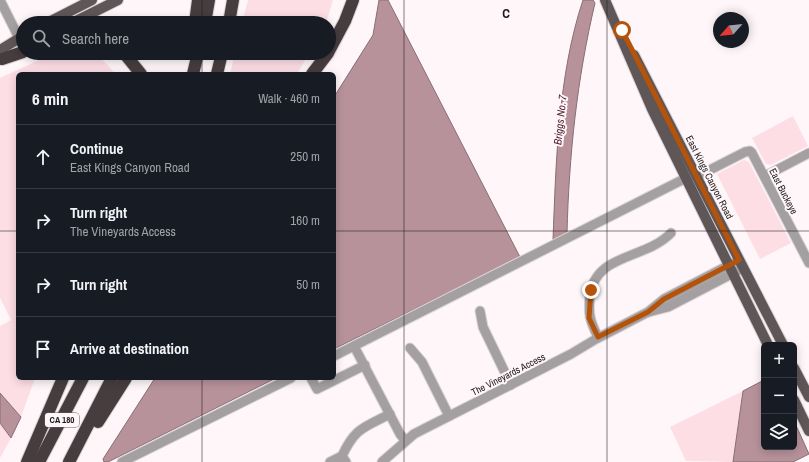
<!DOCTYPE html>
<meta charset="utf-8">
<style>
body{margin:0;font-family:"Archivo Narrow",sans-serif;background:#242831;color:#f1f3f6}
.controls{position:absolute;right:12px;bottom:12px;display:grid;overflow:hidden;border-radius:6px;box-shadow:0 2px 10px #0003}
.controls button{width:36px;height:36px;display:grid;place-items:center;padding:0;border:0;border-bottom:1px solid #363941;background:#171b24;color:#f1f3f6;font:20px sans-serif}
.compass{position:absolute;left:713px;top:12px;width:36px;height:36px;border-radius:50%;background:#171b24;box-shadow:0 2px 10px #0003;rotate:243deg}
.stop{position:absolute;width:12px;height:12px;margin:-9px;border:3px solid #b45309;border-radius:50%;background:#fff}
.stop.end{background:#b45309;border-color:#fff;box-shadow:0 1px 4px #0008}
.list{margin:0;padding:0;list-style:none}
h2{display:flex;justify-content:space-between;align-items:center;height:52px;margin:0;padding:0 16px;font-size:17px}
h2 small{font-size:13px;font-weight:400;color:#9ea1a6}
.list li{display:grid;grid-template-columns:26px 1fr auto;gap:12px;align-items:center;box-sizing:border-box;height:64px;padding:0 16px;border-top:1px solid #363941}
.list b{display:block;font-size:15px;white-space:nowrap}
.list p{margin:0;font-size:13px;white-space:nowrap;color:#9ea1a6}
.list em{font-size:13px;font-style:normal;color:#9ea1a6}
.icon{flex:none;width:22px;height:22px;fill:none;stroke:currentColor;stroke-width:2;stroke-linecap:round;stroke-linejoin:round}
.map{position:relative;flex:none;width:809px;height:462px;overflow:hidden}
.search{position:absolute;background:#171b24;box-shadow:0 2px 10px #0003;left:16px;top:16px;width:320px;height:44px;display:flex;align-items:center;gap:10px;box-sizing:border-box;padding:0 14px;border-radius:22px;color:#9ea1a6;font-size:15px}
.panel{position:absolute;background:#171b24;box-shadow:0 2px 10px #0003;left:16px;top:72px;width:320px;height:308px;border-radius:6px}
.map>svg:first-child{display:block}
</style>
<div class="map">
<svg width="809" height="462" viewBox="0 0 809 462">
<rect width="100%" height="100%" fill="#fef6f8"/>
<g fill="#fddee5">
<polygon points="248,0 333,0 326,23 242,23"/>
<path d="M62,53C89,53 98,51 115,74H18V378H35L21,417L0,393V326L11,320L0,298V78L37,61Z"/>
<polygon points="235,53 309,53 297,74 230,74"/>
<polygon points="793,116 808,146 771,165 766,164 752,138"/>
<polygon points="744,160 749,162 791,243 760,259 717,174"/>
<polygon points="743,391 733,462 686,461 670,427"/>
<polygon points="0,423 11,438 0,458"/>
</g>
<g fill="#b7929b" stroke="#896e75">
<polygon points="379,0 388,0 520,257 334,349 334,97 373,35"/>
<path d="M583,0H593L595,3C577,79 569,155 567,233L553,240C556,162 558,75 583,0Z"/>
<polygon points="155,378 276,378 108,462 104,462 103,459"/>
<polygon points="764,380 764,447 794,447 794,421 809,454 793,462 733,462 743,391"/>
<polygon points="0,393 21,417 11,438 0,423"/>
</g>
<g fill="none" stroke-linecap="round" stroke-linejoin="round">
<defs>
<g id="minor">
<polyline points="0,0 19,38"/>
<polyline points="765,176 809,153"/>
<polyline points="696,177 745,152 750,151 752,153 809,263"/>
<polyline points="480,311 483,327 511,385"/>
<polyline points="649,312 668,307 743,268"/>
<path d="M598,337C590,321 588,315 590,296C595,253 645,260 671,233"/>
<polyline points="354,346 400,434 405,440"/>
<polyline points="410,348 422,362 449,416"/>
<polyline points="334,356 686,178"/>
<polyline points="311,378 317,389 365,365"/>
<polyline points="122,462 291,378"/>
<polyline points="330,462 342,456"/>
<path d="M346,462L342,456C355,428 363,428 390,414"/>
<polyline points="382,462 414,434 571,354 596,339 648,312 664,299 739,260"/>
</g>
<g id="major">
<polyline points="605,0 652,109 768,345"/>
<polyline points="47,23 92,0"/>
<polyline points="72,23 118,0"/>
<polyline points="0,50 23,36"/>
<polyline points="634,55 783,345"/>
<polyline points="794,368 809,397"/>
<polyline points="794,400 809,431"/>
</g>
<g id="highway">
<polyline points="195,23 198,0"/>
<polyline points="205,23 209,0"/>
<polyline points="229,23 233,0"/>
<polyline points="329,51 345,21 353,0"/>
<polyline points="124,53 141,74"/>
<polyline points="2,59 23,52"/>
<polyline points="193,74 198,53"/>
<polyline points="217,74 222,53"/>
<polyline points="312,74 328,53"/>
<polyline points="98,422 126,378"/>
<polyline points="27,462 63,378"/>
<polyline points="39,462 83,378"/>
<polyline points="69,462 112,378"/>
</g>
</defs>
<use href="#minor" stroke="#dad3d5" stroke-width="11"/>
<use href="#major" stroke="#dad3d5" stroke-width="12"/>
<use href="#highway" stroke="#dad3d5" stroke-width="14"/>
<use href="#minor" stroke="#a49fa0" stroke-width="9"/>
<use href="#major" stroke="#5f5658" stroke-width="10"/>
<use href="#highway" stroke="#473d3f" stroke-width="12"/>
</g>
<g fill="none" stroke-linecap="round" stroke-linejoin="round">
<polyline stroke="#b45309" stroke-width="5" points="591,290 589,318 598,337 648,312 664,299 739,260 622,30"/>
</g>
<path fill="none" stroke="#1e1a1b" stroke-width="1" stroke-opacity="0.55" d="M202,0V23M404,0V462M607,0V462M202,53V74M0,231H18M334,231H809M202,378V462"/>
<g text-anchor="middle" stroke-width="4" stroke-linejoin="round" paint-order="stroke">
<rect fill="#fef6f8" stroke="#615c5d" stroke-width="1" x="45" y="413" width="34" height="14" rx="3"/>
<g font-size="9" font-weight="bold" fill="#1e1a1b">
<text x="62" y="423">CA 180</text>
</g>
<g font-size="10" fill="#1e1a1b" stroke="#fef6f8">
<text transform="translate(710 177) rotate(63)" y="4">East Kings Canyon Road</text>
<text transform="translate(784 191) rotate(63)" y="4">East Buckeye</text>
<text transform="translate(508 374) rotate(-27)" y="4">The Vineyards Access</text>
</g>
<g font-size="11" font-style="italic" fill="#532131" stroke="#fef6f8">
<text transform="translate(560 120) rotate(-84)" y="4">Briggs No. 7</text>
</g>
</g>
<g font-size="13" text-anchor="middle" font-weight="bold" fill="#1e1a1b" stroke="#fef6f8" stroke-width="4" stroke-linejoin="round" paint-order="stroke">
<text x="506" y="18">C</text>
</g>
</svg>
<div class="controls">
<button>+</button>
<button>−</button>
<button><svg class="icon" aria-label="layers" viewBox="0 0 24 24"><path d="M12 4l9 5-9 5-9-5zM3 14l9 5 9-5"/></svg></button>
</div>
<svg class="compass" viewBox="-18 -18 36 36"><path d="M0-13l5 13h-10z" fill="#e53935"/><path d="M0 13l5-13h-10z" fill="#9ea1a6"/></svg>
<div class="stop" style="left:622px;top:30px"></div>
<div class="stop end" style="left:591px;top:290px"></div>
<div class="search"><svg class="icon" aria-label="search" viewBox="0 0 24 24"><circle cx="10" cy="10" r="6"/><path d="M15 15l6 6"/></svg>Search here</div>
<section class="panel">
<h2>6 min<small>Walk · 460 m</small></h2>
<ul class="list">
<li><svg class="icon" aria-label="ahead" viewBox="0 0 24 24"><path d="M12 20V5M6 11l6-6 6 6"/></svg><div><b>Continue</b><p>East Kings Canyon Road</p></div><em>250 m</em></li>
<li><svg class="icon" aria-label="right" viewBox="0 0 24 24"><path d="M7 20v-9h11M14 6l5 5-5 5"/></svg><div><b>Turn right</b><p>The Vineyards Access</p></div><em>160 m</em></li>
<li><svg class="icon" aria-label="right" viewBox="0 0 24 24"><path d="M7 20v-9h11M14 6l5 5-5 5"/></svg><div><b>Turn right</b></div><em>50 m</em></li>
<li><svg class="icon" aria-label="arrive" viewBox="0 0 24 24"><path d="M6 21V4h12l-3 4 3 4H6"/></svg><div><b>Arrive at destination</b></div></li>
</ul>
</section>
</div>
